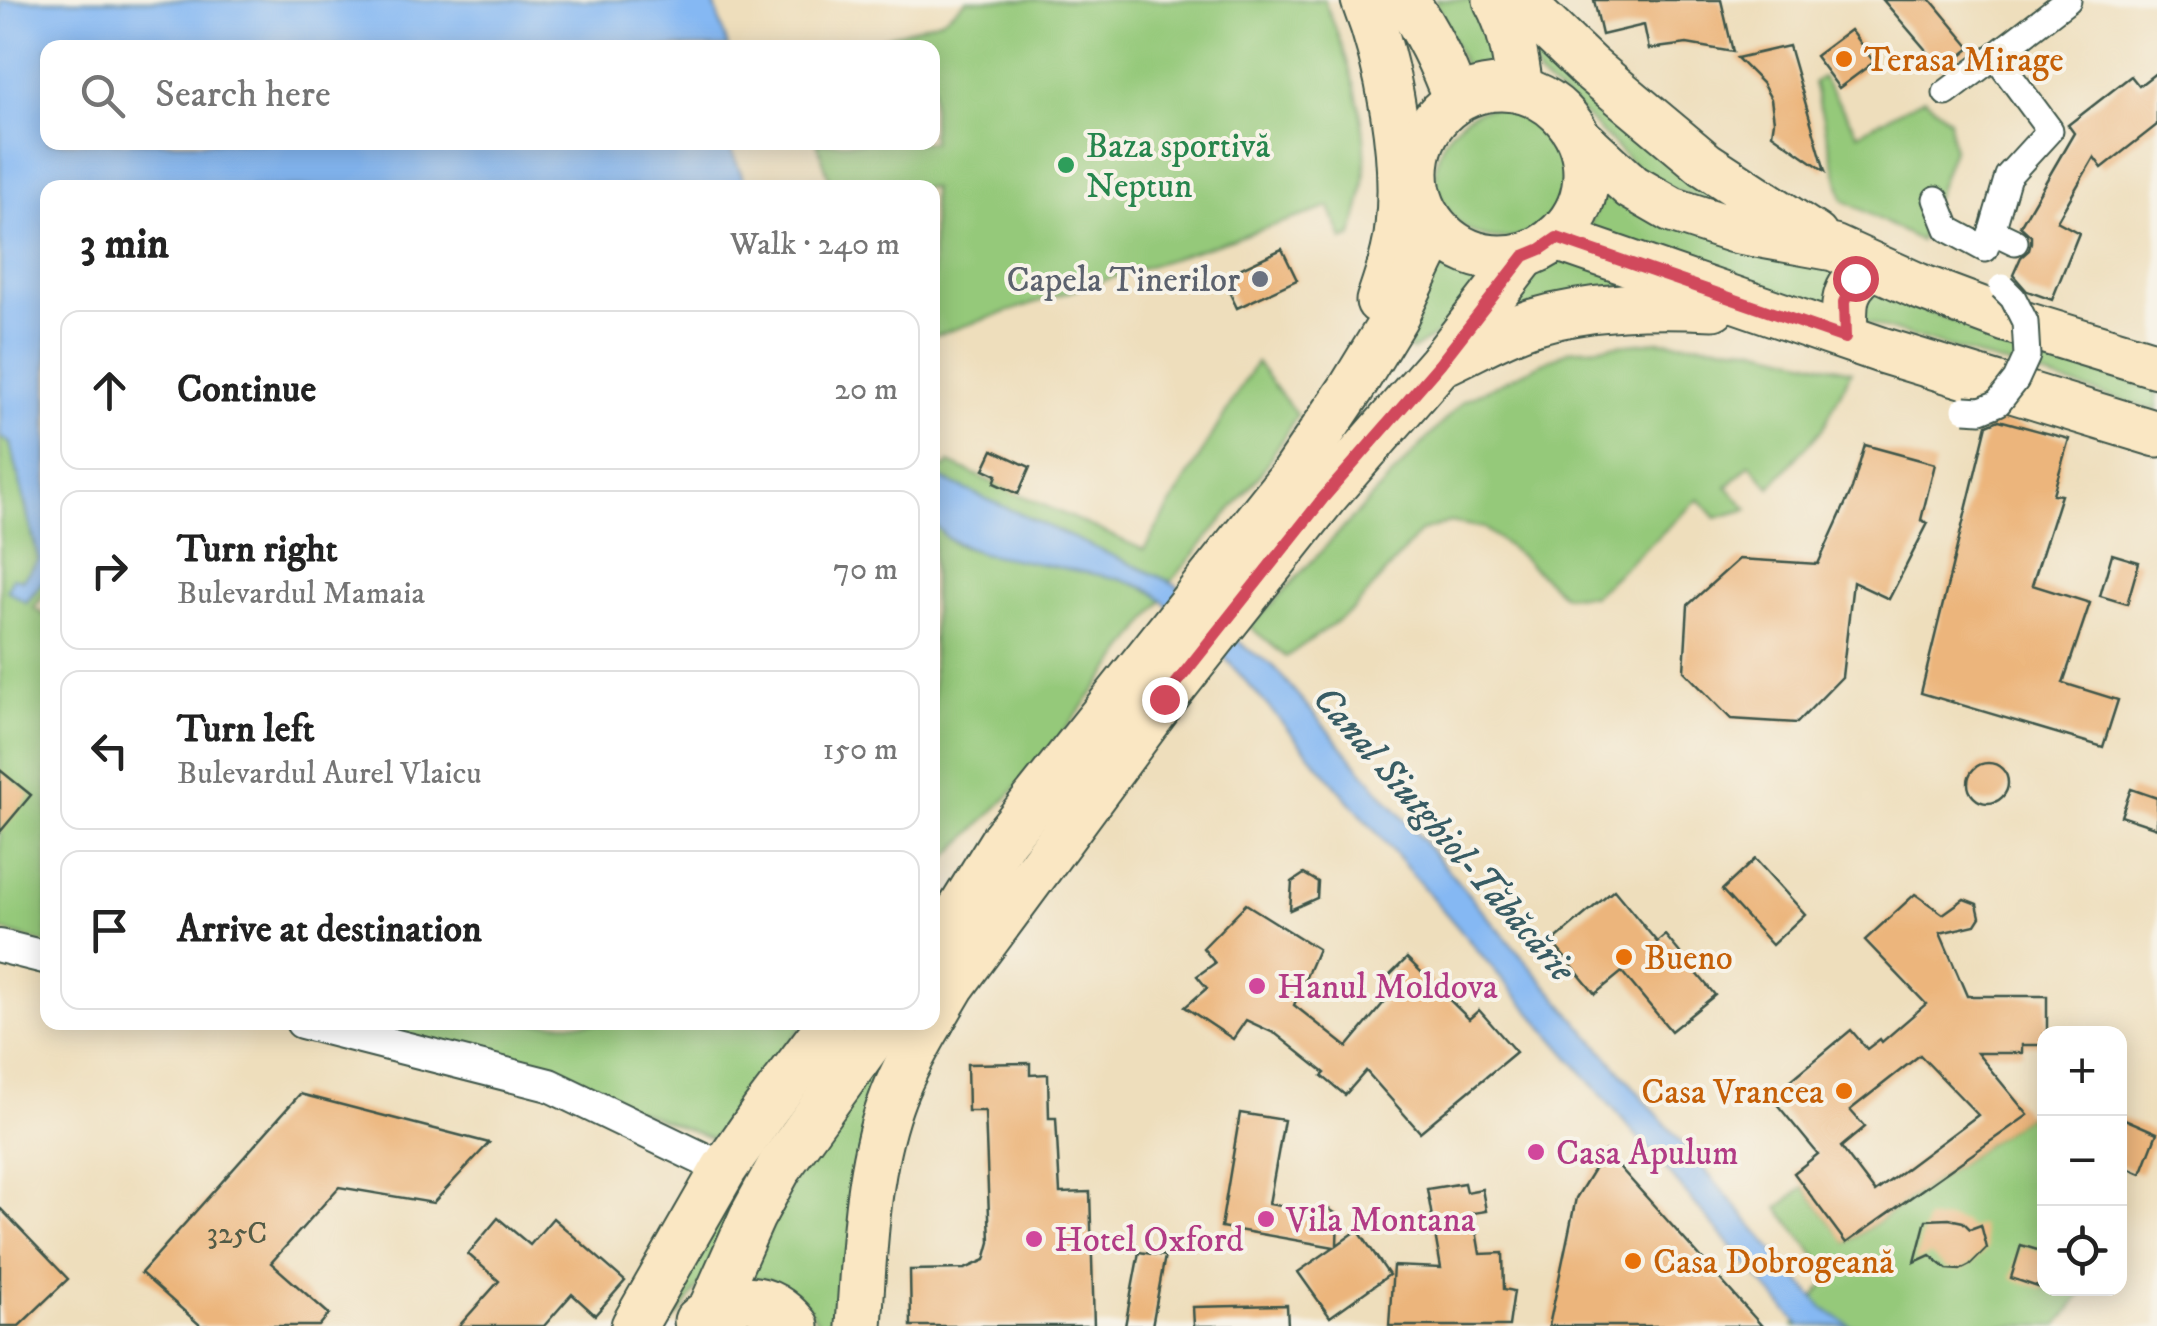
<!DOCTYPE html>
<meta charset="utf-8">
<style>
body{margin:0;font-family:"IM FELL DW Pica",serif;background:#f6f6f6;color:#222}
.controls{position:absolute;right:30px;bottom:30px;display:grid;overflow:hidden;border-radius:20px;box-shadow:0 5px 25px #0003}
.controls button{width:90px;height:90px;display:grid;place-items:center;padding:0;border:0;border-bottom:2px solid #e0e0e0;background:#fff;color:#222;font:50px sans-serif}
.stop{position:absolute;width:30px;height:30px;margin:-22px;border:8px solid #d1495b;border-radius:50%;background:#fff}
.stop.end{background:#d1495b;border-color:#fff;box-shadow:0 2px 10px #0008}
.list{margin:0;padding:0;list-style:none}
h2{display:flex;justify-content:space-between;align-items:center;height:130px;margin:0;padding:0 40px;font-size:42px}
h2 small{font-size:32px;font-weight:400;color:#767676}
.list li{display:grid;grid-template-columns:65px 1fr auto;gap:30px;align-items:center;box-sizing:border-box;height:160px;margin:0 20px 20px;padding:0 20px;border:2px solid #e0e0e0;border-radius:20px}
.list b{display:block;font-size:38px;white-space:nowrap}
.list p{margin:0;font-size:32px;white-space:nowrap;color:#767676}
.list em{font-size:32px;font-style:normal;color:#767676}
.icon{flex:none;width:55px;height:55px;fill:none;stroke:currentColor;stroke-width:2;stroke-linecap:round;stroke-linejoin:round}
.map{position:relative;flex:none;width:2157px;height:1326px;overflow:hidden}
.search{position:absolute;background:#fff;box-shadow:0 5px 25px #0003;left:40px;top:40px;width:900px;height:110px;display:flex;align-items:center;gap:25px;box-sizing:border-box;padding:0 35px;border-radius:20px;color:#767676;font-size:38px}
.panel{position:absolute;background:#fff;box-shadow:0 5px 25px #0003;left:40px;top:180px;width:900px;height:850px;border-radius:20px}
.map>svg:first-child{display:block}
</style>
<div class="map">
<svg width="2157" height="1326" viewBox="0 0 2157 1326">
<rect width="100%" height="100%" fill="#f7f3e8"/>
<filter id="ink" filterUnits="userSpaceOnUse"><feTurbulence type="fractalNoise" baseFrequency=".01" numOctaves="2"/><feDisplacementMap in="SourceGraphic" scale="20" xChannelSelector="R" yChannelSelector="G"/><feConvolveMatrix kernelMatrix="1 2 1 2 8 2 1 2 1" color-interpolation-filters="sRGB"/></filter>
<filter id="wash" filterUnits="userSpaceOnUse"><feTurbulence type="fractalNoise" baseFrequency=".0048" numOctaves="4" result="noise"/><feDisplacementMap in="SourceGraphic" scale="40" xChannelSelector="R" yChannelSelector="G"/><feGaussianBlur stdDeviation="2.25" result="paint"/><feColorMatrix in="noise" values="0 0 0 0 0 0 0 0 0 0 0 0 0 0 0 0 0 1.4 0 .05"/><feComposite in="paint" operator="in"/></filter>
<g filter="url(#wash)">
<rect width="100%" height="100%" fill="#eedebc"/>
<g fill="#95c97a" stroke="#5a8357" stroke-width="2.5">
<path d="M967,0H1324C1346,52 1372,125 1364,182C1362,200 1357,218 1353,236L1343,240L1330,207L933,336L932,188L832,187L817,143L932,142V48L856,47L943,19Z"/>
<polygon points="1435,0 1473,0 1495,61 1466,71"/>
<polygon points="1520,30 1778,221 1653,184 1576,107 1538,76"/>
<polygon points="1822,77 1858,133 1924,98 1949,120 1953,149 1920,241 1843,200 1814,83"/>
<circle cx="1502" cy="173" r="66"/>
<polygon points="1608,180 1834,257 1834,321 1585,237"/>
<polygon points="1439,251 1471,265 1492,267 1444,329 1412,350 1408,348"/>
<polygon points="1555,255 1678,289 1474,336 1536,266"/>
<polygon points="1867,286 2013,345 2157,390 2157,411 1858,320"/>
<polygon points="1658,341 1752,347 1851,371 1823,428 1770,487 1750,464 1727,487 1748,509 1716,518 1699,499 1593,596 1563,595 1524,559 1484,528 1450,522 1421,531 1354,609 1286,657 1250,627 1463,401 1570,350"/>
<polygon points="1256,362 1297,415 1259,476 1171,582 933,475 933,463 945,468 949,463 1144,550"/>
<polygon points="0,436 10,444 39,561 22,580 27,602 47,576 47,591 34,608 48,618 47,944 0,930"/>
<path d="M933,523C938,528 943,535 949,540C963,550 984,553 1000,556C1045,565 1129,573 1163,599L1038,767L933,871Z"/>
<polygon points="334,1023 805,1023 713,1139 581,1089"/>
<polygon points="847,1023 862,1023 718,1258 679,1315 666,1326 657,1326 680,1273"/>
<path d="M906,1023L839,1326H820C805,1300 778,1272 745,1280L811,1143Z"/>
<polygon points="2028,1115 2044,1143 2044,1288 2085,1289 2058,1326 1794,1326 1831,1275 1778,1208 1804,1187 1847,1243"/>
</g>
<g fill="#85b8f3" stroke="#527a94" stroke-width="2.5">
<polygon points="0,0 713,0 728,47 48,48 48,142 728,143 747,187 48,188 47,576 26,602 7,590 13,577 22,580 39,560 11,444 0,436"/>
<polygon points="933,475 1175,584 1247,649 1271,664 1823,1308 1851,1326 1800,1326 1280,720 1226,659 1151,590 1121,579 982,553 948,539 933,523"/>
</g>
<g id="blocks">
<g fill="#ecb57b" fill-rule="evenodd">
<polygon points="1594,0 1721,0 1733,52 1687,44 1649,49 1644,25 1602,35"/>
<polygon points="1883,0 1931,0 1971,48 1943,70"/>
<polygon points="1850,30 1874,62 1839,88 1815,56"/>
<polygon points="1789,46 1825,171 1772,134 1774,121 1771,99 1762,83 1737,58"/>
<polygon points="2157,72 2157,125 2102,168 2094,157 2057,221 2079,233 2052,300 2027,291 2013,275 2021,257 2029,250 2031,242 2031,236 2020,226 2074,133 2068,125 2131,76 2139,86"/>
<polygon points="1282,249 1297,280 1237,308 1222,277"/>
<polygon points="1999,420 2069,439 2053,494 2061,495 2032,585 2090,603 2063,683 2118,700 2103,747 1921,693 1987,425"/>
<polygon points="1865,445 1935,464 1921,520 1928,523 1889,599 1853,582 1842,677 1797,723 1731,719 1684,671 1688,605 1739,559 1818,564 1852,489"/>
<polygon points="993,450 1030,467 1018,494 994,483 997,475 984,469"/>
<polygon points="2112,554 2139,562 2127,604 2100,596"/>
<circle cx="1988" cy="783" r="20"/>
<polygon points="0,770 31,795 0,832"/>
<polygon points="2131,789 2157,798 2157,828 2121,816"/>
<polygon points="1755,859 1805,914 1772,945 1722,890"/>
<polygon points="1304,874 1318,882 1317,898 1290,910 1292,882"/>
<polygon points="1614,890 1657,942 1665,935 1715,995 1671,1031 1622,972 1595,994 1552,942"/>
<path d="M1915,894L1943,914L1964,899L1977,904L1980,917L1975,925L1940,933L1967,996H2047V1034H2044V1045H2022V1053H1977L2028,1115L1846,1243L1794,1173L1818,1154L1771,1097L1851,1030L1867,1049L1880,1039L1882,1042L1926,1004L1865,940ZM1920,1055L1978,1115L1875,1192L1841,1147L1865,1127L1850,1110Z"/>
<polygon points="1246,904 1318,949 1294,1005 1347,1047 1391,994 1381,984 1407,958 1469,1019 1479,1010 1516,1052 1420,1132 1366,1071 1345,1095 1322,1076 1325,1073 1276,1034 1246,1020 1233,1039 1185,1007 1207,988 1197,976 1215,963 1203,948"/>
<polygon points="1030,1063 1030,1075 1048,1074 1049,1118 1056,1118 1060,1193 1090,1192 1094,1326 911,1326 910,1270 965,1269 985,1260 990,1242 985,1111 968,1111 967,1064"/>
<polygon points="300,1094 489,1143 433,1203 339,1187 271,1263 329,1314 319,1326 201,1326 141,1273"/>
<polygon points="1240,1113 1284,1120 1269,1204 1315,1212 1324,1206 1338,1215 1337,1245 1358,1230 1389,1275 1330,1317 1298,1272 1334,1247 1221,1227"/>
<polygon points="2120,1117 2157,1133 2141,1174 2120,1165"/>
<polygon points="1605,1151 1762,1326 1549,1326 1576,1198"/>
<polygon points="1464,1183 1466,1192 1482,1189 1486,1211 1473,1213 1480,1254 1503,1253 1504,1289 1514,1291 1509,1326 1389,1326 1393,1266 1441,1268 1427,1189"/>
<polygon points="0,1208 68,1279 19,1326 0,1326"/>
<polygon points="498,1218 530,1245 553,1218 625,1281 595,1315 572,1294 544,1326 459,1326 499,1281 468,1254"/>
<polygon points="1949,1219 1963,1222 1970,1229 1981,1225 1987,1248 1970,1265 1960,1270 1947,1269 1930,1255 1915,1262 1926,1220"/>
<polygon points="2021,1245 2044,1252 2044,1289 2011,1278"/>
<polygon points="1139,1252 1165,1256 1152,1326 1125,1326"/>
<polygon points="1287,1305 1288,1326 1194,1326 1193,1307"/>
</g>
</g>
</g>
<g filter="url(#ink)">
<use href="#blocks" fill-opacity="0" stroke="#3e5548" stroke-width="2.5"/>
<g fill="none" stroke-linecap="round" stroke-linejoin="round">
<defs>
<g id="pedestrian">
<polyline points="1946,93 1995,56"/>
<polyline points="1936,199 1948,229 1985,249 1992,231"/>
<polyline points="2015,242 1992,231 2008,176 2050,130 1995,56 2068,0"/>
</g>
<g id="minor">
<polyline points="0,946 48,958"/>
<polyline points="302,1022 549,1085 724,1169"/>
</g>
<g id="secondary">
<path d="M1364,0C1389,64 1406,158 1398,227C1396,252 1387,277 1379,301"/>
<path d="M1405,0C1427,31 1443,64 1456,100"/>
<path d="M1496,0C1511,27 1516,58 1520,89"/>
<polyline points="1519,0 1589,67 1705,164 1815,236"/>
<circle cx="1501" cy="173" r="85"/>
<polyline points="1580,139 1632,187 1672,210 1734,230 1834,248 1918,286 2006,319 2157,365"/>
<polyline points="1557,238 1881,350 2157,434"/>
<path d="M1845,337C1844,302 1841,287 1873,266"/>
<path d="M1447,361C1475,348 1504,331 1533,322C1591,305 1653,304 1713,307"/>
<polyline points="932,955 1004,839 1290,479 1351,389 1395,317 1437,230"/>
<polyline points="932,1020 952,986 1164,699 1324,497 1440,364 1524,256"/>
<polyline points="711,1309 752,1217 780,1166 884,1022"/>
<path d="M697,1321C729,1292 767,1290 796,1326"/>
<polyline points="634,1326 724,1169 764,1111 831,1022"/>
<path d="M859,1326C864,1254 866,1173 890,1105C900,1076 915,1049 931,1022"/>
</g>
</defs>
<use href="#pedestrian" stroke="#3e5548" stroke-width="29"/>
<use href="#minor" stroke="#3e5548" stroke-width="36"/>
<use href="#secondary" stroke="#3e5548" stroke-width="49"/>
<use href="#pedestrian" stroke="#fff" stroke-width="25"/>
<use href="#minor" stroke="#fff" stroke-width="32"/>
<use href="#secondary" stroke="#fae7c3" stroke-width="45"/>
<defs>
<polyline id="pedestrian-bridge" points="1965,409 1981,410 1998,403 2016,380 2027,356 2025,322 2013,298 2002,287"/>
</defs>
<use href="#pedestrian-bridge" stroke="#3e5548" stroke-width="29" stroke-linecap="butt"/>
<use href="#pedestrian-bridge" stroke="#fff" stroke-width="25"/>
</g>
</g>
<g fill="none" stroke-linecap="round" stroke-linejoin="round" filter="url(#ink)">
<polyline stroke="#d1495b" stroke-width="12" points="1164,699 1324,497 1440,364 1524,256 1541,249 1557,238 1845,338 1844,302 1855,278"/>
</g>
<g fill="#e8710a" stroke="#f7f3e8" stroke-width="4">
<circle cx="1844" cy="59" r="10"/>
<circle cx="1624" cy="957" r="10"/>
<circle cx="1844" cy="1091" r="10"/>
<circle cx="1633" cy="1261" r="10"/>
</g>
<circle fill="#2e9e5b" stroke="#f7f3e8" stroke-width="4" cx="1066" cy="165" r="10"/>
<circle fill="#6b7280" stroke="#f7f3e8" stroke-width="4" cx="1260" cy="279" r="10"/>
<g fill="#d1479c" stroke="#f7f3e8" stroke-width="4">
<circle cx="1257" cy="986" r="10"/>
<circle cx="1536" cy="1152" r="10"/>
<circle cx="1266" cy="1219" r="10"/>
<circle cx="1034" cy="1239" r="10"/>
</g>
<g text-anchor="middle" stroke-width="8" stroke-linejoin="round" paint-order="stroke">
<g font-size="30" fill="#525b46">
<text x="237" y="1243">325C</text>
</g>
<g font-size="35" fill="#c56008" stroke="#f7f3e8" text-anchor="start">
<text x="1864" y="71">Terasa Mirage</text>
<text x="1644" y="969">Bueno</text>
<text x="1824" y="1103" text-anchor="end">Casa Vrancea</text>
<text x="1653" y="1273">Casa Dobrogeană</text>
</g>
<g font-size="35" fill="#27864d" stroke="#f7f3e8" text-anchor="start">
<text x="1086" y="157">Baza sportivă<tspan x="1086" dy="40">Neptun</tspan></text>
</g>
<g font-size="35" fill="#5b616d" stroke="#f7f3e8" text-anchor="end">
<text x="1240" y="291">Capela Tinerilor</text>
</g>
<g font-size="35" fill="#b23c85" stroke="#f7f3e8" text-anchor="start">
<text x="1277" y="998">Hanul Moldova</text>
<text x="1556" y="1164">Casa Apulum</text>
<text x="1286" y="1231">Vila Montana</text>
<text x="1054" y="1251">Hotel Oxford</text>
</g>
<g font-size="38" font-style="italic" fill="#385c64" stroke="#f7f3e8">
<text transform="translate(1445 833) rotate(49)" y="13">Canal Siutghiol-Tăbăcărie</text>
</g>
</g>
</svg>
<div class="controls">
<button>+</button>
<button>−</button>
<button><svg class="icon" aria-label="locate" viewBox="0 0 24 24"><circle cx="12" cy="12" r="6"/><path d="M12 2v4M12 18v4M2 12h4M18 12h4"/></svg></button>
</div>
<div class="stop" style="left:1855px;top:278px"></div>
<div class="stop end" style="left:1164px;top:699px"></div>
<div class="search"><svg class="icon" aria-label="search" viewBox="0 0 24 24"><circle cx="10" cy="10" r="6"/><path d="M15 15l6 6"/></svg>Search here</div>
<section class="panel">
<h2>3 min<small>Walk · 240 m</small></h2>
<ul class="list">
<li><svg class="icon" aria-label="ahead" viewBox="0 0 24 24"><path d="M12 20V5M6 11l6-6 6 6"/></svg><div><b>Continue</b></div><em>20 m</em></li>
<li><svg class="icon" aria-label="right" viewBox="0 0 24 24"><path d="M7 20v-9h11M14 6l5 5-5 5"/></svg><div><b>Turn right</b><p>Bulevardul Mamaia</p></div><em>70 m</em></li>
<li><svg class="icon" aria-label="left" viewBox="0 0 24 24"><path d="M17 20v-9H6M10 6l-5 5 5 5"/></svg><div><b>Turn left</b><p>Bulevardul Aurel Vlaicu</p></div><em>150 m</em></li>
<li><svg class="icon" aria-label="arrive" viewBox="0 0 24 24"><path d="M6 21V4h12l-3 4 3 4H6"/></svg><div><b>Arrive at destination</b></div></li>
</ul>
</section>
</div>
